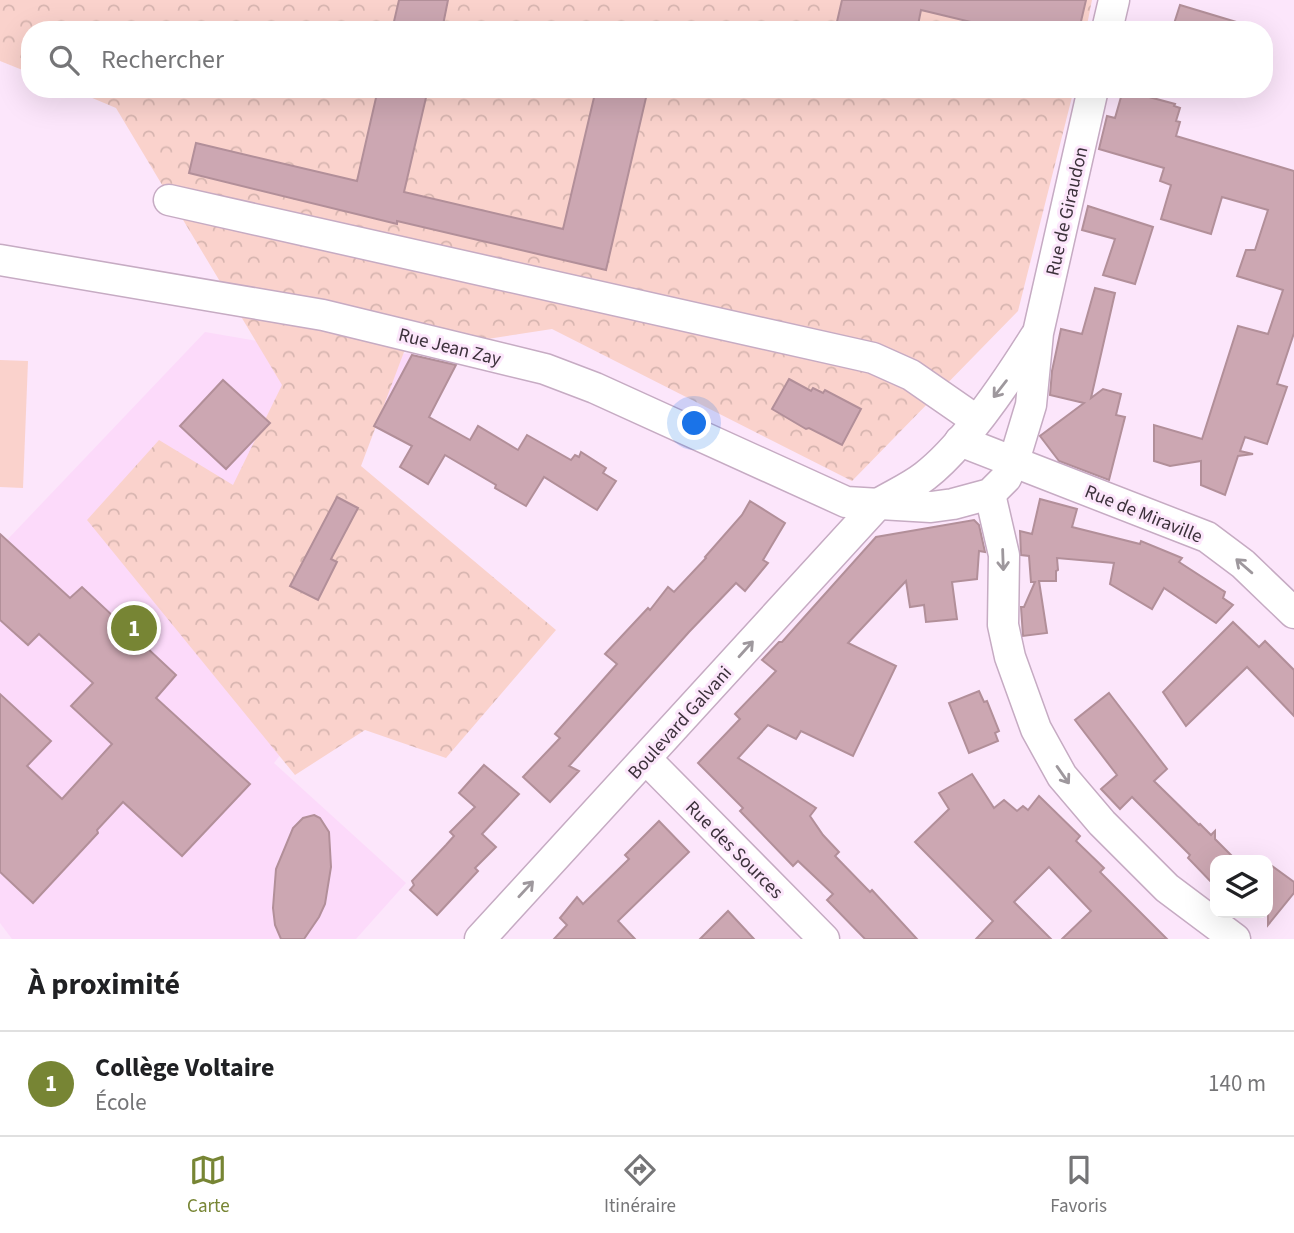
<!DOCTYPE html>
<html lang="fr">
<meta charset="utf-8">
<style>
body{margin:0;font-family:"Source Sans 3",sans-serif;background:#f2f2f2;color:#202124}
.controls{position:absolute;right:21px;bottom:21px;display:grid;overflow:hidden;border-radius:14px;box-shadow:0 7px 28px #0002}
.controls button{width:63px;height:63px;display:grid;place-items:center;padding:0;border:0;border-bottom:2px solid #e0e0e0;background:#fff;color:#202124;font:35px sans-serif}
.you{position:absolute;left:695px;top:424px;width:24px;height:24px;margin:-18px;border:5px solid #fff;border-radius:50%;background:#1a73e8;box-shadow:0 0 0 10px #1a73e833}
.badge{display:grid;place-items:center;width:46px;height:46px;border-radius:50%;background:#778534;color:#fff;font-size:23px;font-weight:700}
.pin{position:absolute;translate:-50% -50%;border:4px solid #fff;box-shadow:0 2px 7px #0006}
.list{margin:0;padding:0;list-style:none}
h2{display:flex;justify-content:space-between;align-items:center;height:91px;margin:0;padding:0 28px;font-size:30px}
h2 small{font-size:23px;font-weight:400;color:#757577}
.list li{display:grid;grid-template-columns:46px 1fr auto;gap:21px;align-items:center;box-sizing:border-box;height:105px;padding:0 28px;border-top:2px solid #e0e0e0}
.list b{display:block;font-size:26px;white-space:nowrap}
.list p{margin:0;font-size:23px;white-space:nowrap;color:#757577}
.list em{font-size:23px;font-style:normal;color:#757577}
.icon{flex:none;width:38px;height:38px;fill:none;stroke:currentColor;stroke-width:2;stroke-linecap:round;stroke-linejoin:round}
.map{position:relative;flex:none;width:1294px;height:939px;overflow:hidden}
.search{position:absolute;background:#fff;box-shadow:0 7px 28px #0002;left:21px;right:21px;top:21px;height:77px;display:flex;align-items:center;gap:18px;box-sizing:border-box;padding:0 24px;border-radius:28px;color:#757577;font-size:26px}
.sheet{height:196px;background:#fff}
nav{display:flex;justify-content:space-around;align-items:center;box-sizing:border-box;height:98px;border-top:2px solid #e0e0e0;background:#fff;font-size:19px;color:#757577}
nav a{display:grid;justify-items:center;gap:4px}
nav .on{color:#778534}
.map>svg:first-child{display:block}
</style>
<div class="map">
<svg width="1294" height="939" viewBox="0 0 1294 939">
<defs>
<pattern id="forest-crowns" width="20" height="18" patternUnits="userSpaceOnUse" patternTransform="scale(1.75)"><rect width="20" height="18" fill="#fad2cc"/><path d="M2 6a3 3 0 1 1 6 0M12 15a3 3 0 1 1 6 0" fill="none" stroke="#d7b5b0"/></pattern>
</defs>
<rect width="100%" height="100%" fill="#fce6fb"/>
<polygon fill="#fcdafa" points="205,332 355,358 413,353 262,639 343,677 274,763 406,883 356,939 12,939 0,923 0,534 7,540"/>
<g fill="url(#forest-crowns)">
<polygon points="0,0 1092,0 1086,30 30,30 30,73 0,61"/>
<polygon points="71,89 1074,89 1018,311 852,481 552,329 404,352 361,466 556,630 446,758 365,730 295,775 87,520 159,440 233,485 282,385 116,108"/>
</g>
<polygon fill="#fad2cc" points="0,360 28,361 23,488 0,487"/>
<g fill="#cca7b2" stroke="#b28f99" stroke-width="2">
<polygon points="399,0 448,0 442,30 392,30"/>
<polygon points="842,0 1086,0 1079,30 1004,30 921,10 917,30 850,30 836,26"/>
<polygon points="1180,5 1243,24 1242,30 1172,30"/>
<polygon points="378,89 428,89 404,192 563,229 596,89 648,89 606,270 397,221 397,224 189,173 196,143 357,181"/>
<polygon points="1123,90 1175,104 1174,106 1180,108 1176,121 1180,122 1176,136 1294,171 1294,333 1277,384 1287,387 1267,444 1245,437 1240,451 1253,454 1238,456 1225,495 1201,485 1201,461 1170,466 1154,461 1154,425 1202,439 1238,326 1268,334 1283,290 1237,276 1246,250 1255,250 1268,210 1222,197 1211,234 1161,219 1171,185 1160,181 1164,168 1099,149 1107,116 1115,118"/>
<polygon points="1088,206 1153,227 1135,284 1103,275 1115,239 1082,230"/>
<polygon points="1095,288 1115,293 1091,398 1103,389 1121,394 1116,415 1125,417 1109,480 1059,461 1040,436 1084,403 1050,395 1052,371 1061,329 1082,334"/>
<polygon points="412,355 456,365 429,417 470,440 478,426 518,450 527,435 571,460 575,455 579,457 581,452 606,468 603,473 616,481 597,510 544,477 526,506 495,488 496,485 445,455 428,484 400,467 412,446 374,426"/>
<polygon points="789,379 811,391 813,388 823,393 825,390 861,409 842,445 809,428 806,429 772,409"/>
<polygon points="223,380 270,423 226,469 180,426"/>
<polygon points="337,497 358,508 331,559 337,562 318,600 290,586"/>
<polygon points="1040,499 1077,509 1072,527 1140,544 1141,541 1182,558 1179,562 1225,592 1223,598 1233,605 1216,623 1164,588 1152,609 1110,584 1114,563 1057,558 1058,570 1056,571 1056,581 1039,581 1047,633 1023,636 1021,607 1024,607 1035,582 1031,582 1029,556 1021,555 1020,531 1032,534"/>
<polygon points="750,501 785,523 763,560 768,563 745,591 736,583 689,632 569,766 579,771 550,802 523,777 560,738 555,734 617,664 605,654 648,608 650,610 668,587 674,592 706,558 705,557 742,515"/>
<polygon points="974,520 979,525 985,552 979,551 977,579 952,582 957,619 926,622 924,605 910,607 906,581 848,643 896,666 853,756 801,731 796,739 768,725 738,758 816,808 810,816 823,835 839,852 835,856 870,892 872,890 917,939 865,939 827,900 833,894 798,861 793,866 740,811 743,808 698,763 740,719 735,714 776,671 762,660 779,642 782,642 876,537"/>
<polygon points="0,534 70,598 82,587 176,675 156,698 250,784 182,856 123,802 97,830 98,833 33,903 0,872 0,694 51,741 27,766 62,799 112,744 71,706 93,683 39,634 28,645 0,620"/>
<polygon points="1233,622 1259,647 1265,641 1294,670 1294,716 1247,667 1186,726 1163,692"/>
<polygon points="979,691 984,702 987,701 999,731 995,733 998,741 969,753 949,703"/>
<polygon points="1109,693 1167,769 1154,781 1199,825 1200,824 1211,835 1215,831 1215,839 1236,860 1215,860 1215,886 1188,858 1190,855 1132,797 1120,809 1101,789 1117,775 1075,720"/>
<polygon points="484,765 519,794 482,834 496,847 475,868 478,871 437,915 410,890 414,885 412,881 446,845 454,836 450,832 475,807 459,793"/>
<polygon points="972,774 994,808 1004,800 1017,811 1023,806 1028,810 1039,796 1080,836 1076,841 1104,868 1100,872 1167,939 1062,939 1091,911 1049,867 1014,902 1051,939 976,939 993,921 915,842 949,809 939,793"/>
<polygon points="314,815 320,818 329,832 331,867 325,904 319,917 304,939 281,939 275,925 273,908 276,869 293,828 303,818"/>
<polygon points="659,821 689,852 618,921 635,939 554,939 567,925 560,918 577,897 583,904 629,859 625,855"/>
<polygon points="1268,863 1294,882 1294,893 1268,925"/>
<polygon points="728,911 754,939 700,939"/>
</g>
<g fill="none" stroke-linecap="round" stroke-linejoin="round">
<defs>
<g id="minor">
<polyline points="1107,30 1114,0"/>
<polyline points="169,200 873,358 911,375 976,420"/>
<polyline points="0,260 323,315 545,369 595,388 846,502 931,507 953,504 990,494 1006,478 1014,461 1031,405 1038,333 1093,89"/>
<polyline points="960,441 1207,537 1243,564 1294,613"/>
<polyline points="990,494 1004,555 1003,625 1010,657 1036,729 1062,776 1102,823 1167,888 1235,939"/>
<polyline points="646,759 824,939"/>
<path d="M480,939L878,504C893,495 911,487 925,476C964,446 1008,380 1035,337"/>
</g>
</defs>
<use href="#minor" stroke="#c6abc3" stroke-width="33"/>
<use href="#minor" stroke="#fff" stroke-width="30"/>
</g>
<defs><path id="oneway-shaft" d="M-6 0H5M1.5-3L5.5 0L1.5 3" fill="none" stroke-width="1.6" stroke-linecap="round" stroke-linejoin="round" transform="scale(1.75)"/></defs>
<g stroke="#9e989d">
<use href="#oneway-shaft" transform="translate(1000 389) rotate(128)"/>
<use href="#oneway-shaft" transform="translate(1003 560) rotate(88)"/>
<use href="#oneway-shaft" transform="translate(1244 566) rotate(-139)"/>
<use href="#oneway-shaft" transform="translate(746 649) rotate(-48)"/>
<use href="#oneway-shaft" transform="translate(1063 775) rotate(55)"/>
<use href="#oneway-shaft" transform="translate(526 889) rotate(-47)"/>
</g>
<g text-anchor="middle" stroke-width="6" stroke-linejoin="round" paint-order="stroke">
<g font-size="19" fill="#3c313b" stroke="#fce6fb">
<text transform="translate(1066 211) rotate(-77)" y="7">Rue de Giraudon</text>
<text transform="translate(450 346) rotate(14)" y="7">Rue Jean Zay</text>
<text transform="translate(1144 513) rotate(22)" y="7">Rue de Miraville</text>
<text transform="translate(679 722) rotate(-48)" y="7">Boulevard Galvani</text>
<text transform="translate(735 849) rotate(45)" y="7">Rue des Sources</text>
</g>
</g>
</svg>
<div class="controls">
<button><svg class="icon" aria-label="layers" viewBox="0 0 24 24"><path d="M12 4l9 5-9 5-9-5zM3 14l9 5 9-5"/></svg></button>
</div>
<div class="you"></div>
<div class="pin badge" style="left:134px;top:628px">1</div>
<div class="search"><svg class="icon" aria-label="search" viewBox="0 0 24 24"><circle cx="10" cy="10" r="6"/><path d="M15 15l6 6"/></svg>Rechercher</div>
</div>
<section class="sheet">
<h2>À proximité<small></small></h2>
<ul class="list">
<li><span class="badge">1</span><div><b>Collège Voltaire</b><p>École</p></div><em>140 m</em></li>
</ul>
</section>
<nav>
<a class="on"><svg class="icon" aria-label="map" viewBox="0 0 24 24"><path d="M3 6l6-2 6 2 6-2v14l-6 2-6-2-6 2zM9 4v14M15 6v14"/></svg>Carte</a>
<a><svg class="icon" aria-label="directions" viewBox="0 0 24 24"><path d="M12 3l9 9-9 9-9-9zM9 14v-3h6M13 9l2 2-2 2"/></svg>Itinéraire</a>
<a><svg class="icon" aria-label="saved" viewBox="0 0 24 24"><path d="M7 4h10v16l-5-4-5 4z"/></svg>Favoris</a>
</nav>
